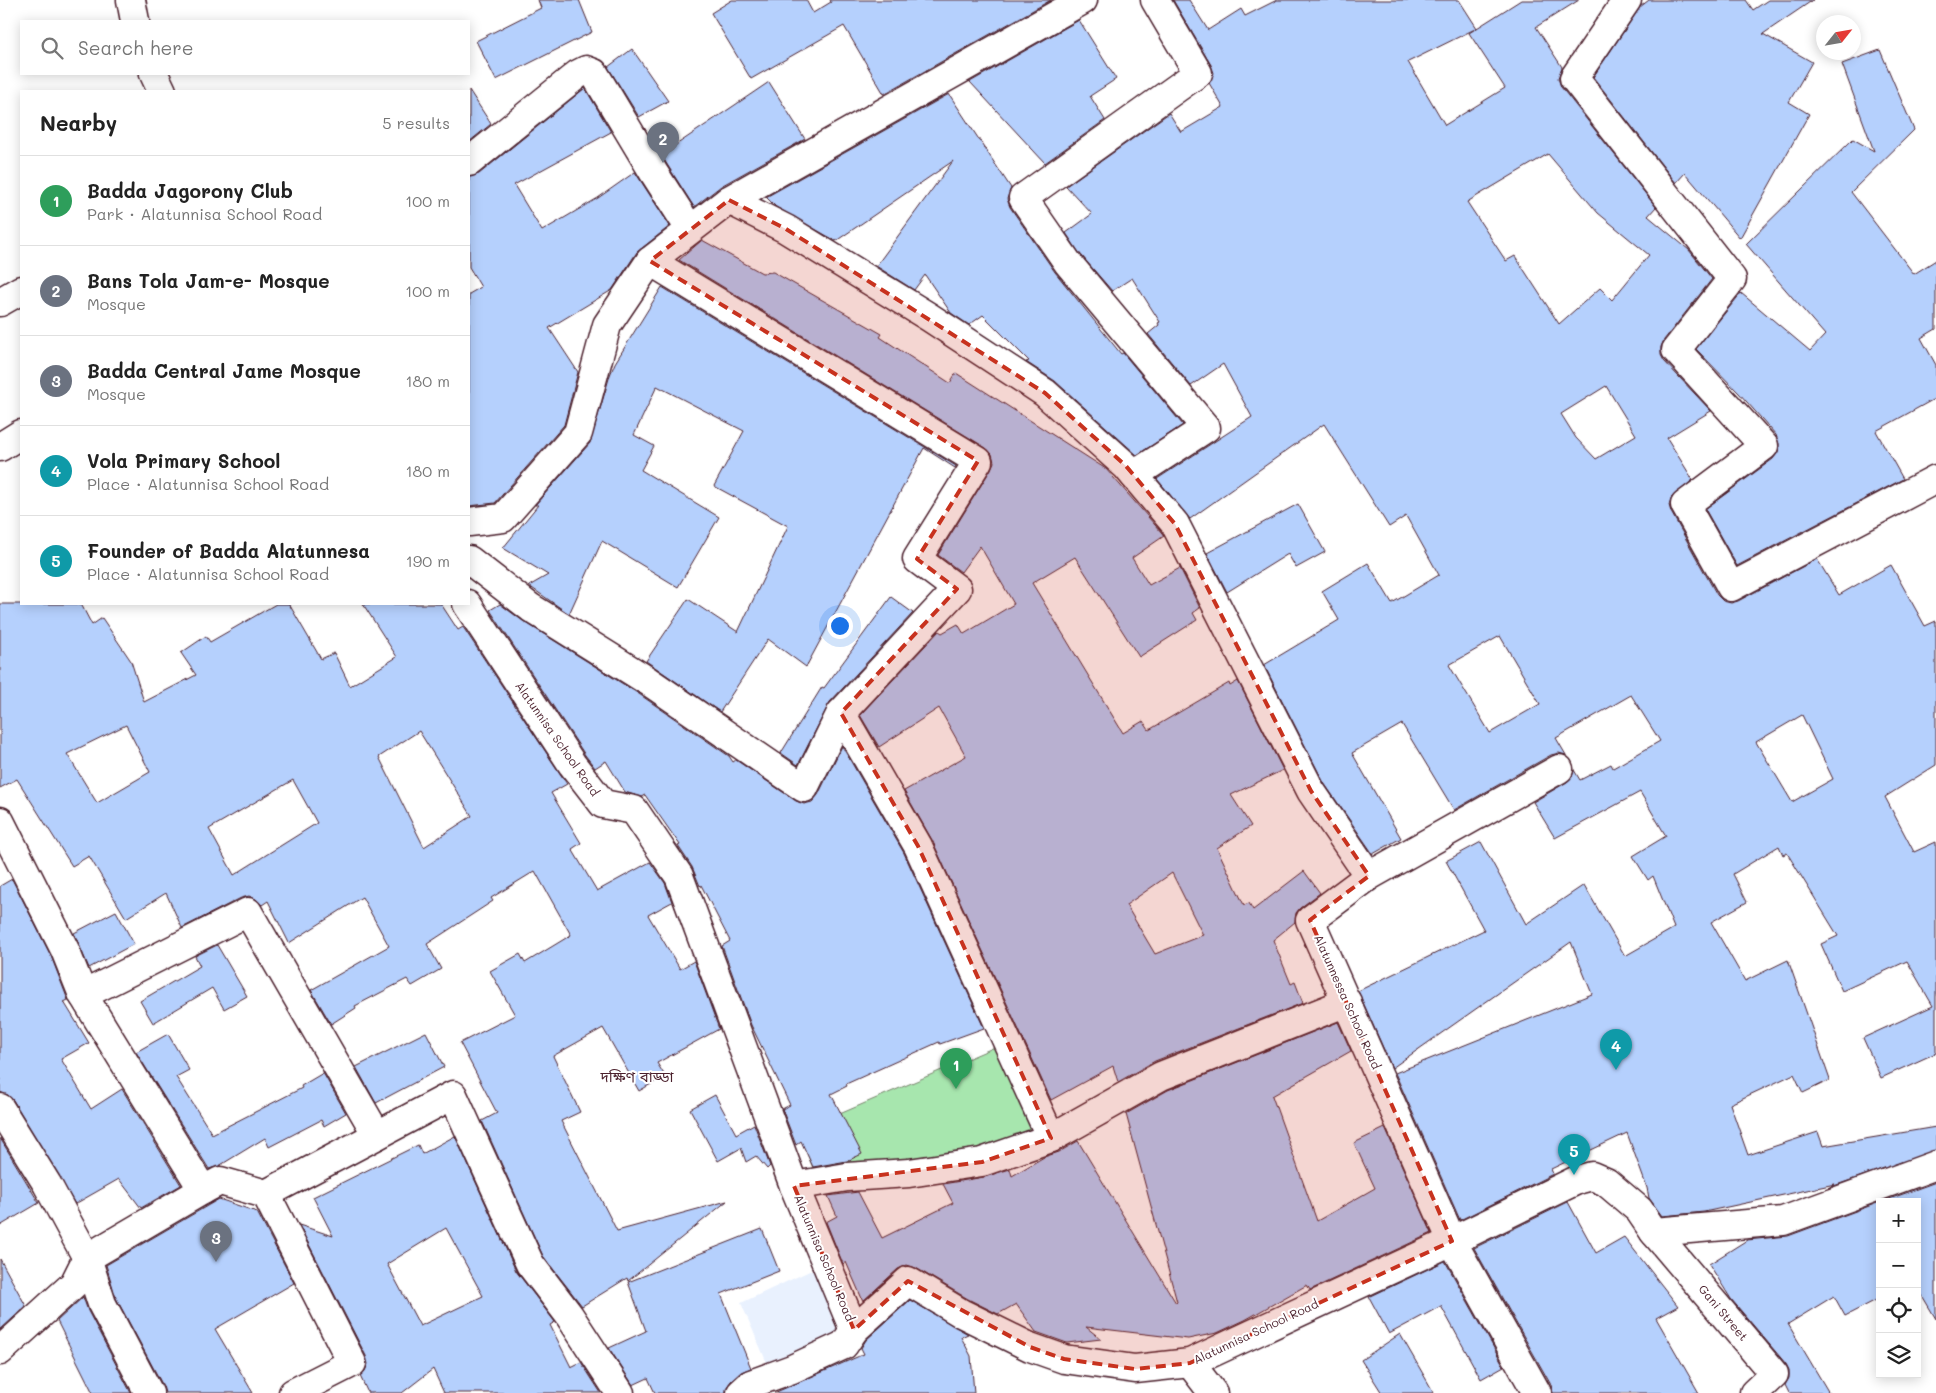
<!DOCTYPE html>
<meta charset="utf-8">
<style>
body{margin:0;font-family:Mali,"Noto Sans Bengali",sans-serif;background:#f2f2f2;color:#222}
.controls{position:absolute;right:15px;bottom:15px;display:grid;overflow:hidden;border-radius:0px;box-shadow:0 2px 12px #0003}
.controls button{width:45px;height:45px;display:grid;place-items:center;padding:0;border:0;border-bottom:1px solid #e0e0e0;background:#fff;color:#222;font:25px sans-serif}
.compass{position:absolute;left:1816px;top:15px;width:45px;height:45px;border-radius:50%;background:#fff;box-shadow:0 2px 12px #0003;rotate:59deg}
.you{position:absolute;left:839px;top:625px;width:18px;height:18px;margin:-12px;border:4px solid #fff;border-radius:50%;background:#1a73e8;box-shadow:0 0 0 8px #1a73e833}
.badge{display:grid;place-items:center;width:32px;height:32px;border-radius:50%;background:#db2777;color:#fff;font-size:16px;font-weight:700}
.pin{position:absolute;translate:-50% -41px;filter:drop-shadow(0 1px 2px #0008)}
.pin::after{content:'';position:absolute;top:26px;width:18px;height:15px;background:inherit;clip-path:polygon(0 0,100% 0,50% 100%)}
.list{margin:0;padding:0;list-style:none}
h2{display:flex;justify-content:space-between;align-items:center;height:65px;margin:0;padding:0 20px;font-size:21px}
h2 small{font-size:16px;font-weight:400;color:#767676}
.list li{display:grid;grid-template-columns:32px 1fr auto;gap:15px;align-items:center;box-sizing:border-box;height:90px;padding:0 20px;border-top:1px solid #e0e0e0}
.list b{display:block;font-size:19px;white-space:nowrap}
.list p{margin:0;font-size:16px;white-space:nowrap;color:#767676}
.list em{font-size:16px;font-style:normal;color:#767676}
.icon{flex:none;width:28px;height:28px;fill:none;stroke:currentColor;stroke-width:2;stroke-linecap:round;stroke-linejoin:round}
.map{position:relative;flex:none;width:1936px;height:1393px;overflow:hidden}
.search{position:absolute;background:#fff;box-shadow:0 2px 12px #0003;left:20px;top:20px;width:450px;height:55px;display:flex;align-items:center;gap:12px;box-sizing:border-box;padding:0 18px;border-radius:0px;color:#767676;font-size:19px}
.panel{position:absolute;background:#fff;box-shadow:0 2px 12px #0003;left:20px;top:90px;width:450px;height:515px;border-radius:0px}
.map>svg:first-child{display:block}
</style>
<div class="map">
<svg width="1936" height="1393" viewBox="0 0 1936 1393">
<rect width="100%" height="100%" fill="#fff"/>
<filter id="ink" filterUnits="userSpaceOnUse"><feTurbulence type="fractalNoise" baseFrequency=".02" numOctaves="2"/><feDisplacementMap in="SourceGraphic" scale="10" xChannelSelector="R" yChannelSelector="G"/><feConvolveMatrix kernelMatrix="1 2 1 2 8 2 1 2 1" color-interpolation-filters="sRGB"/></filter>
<g filter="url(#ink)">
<polygon fill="#e9f1fe" points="816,1268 846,1333 770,1370 741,1303"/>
<polygon fill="#a7e6ae" stroke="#78826c" points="995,1047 1034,1130 983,1155 818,1180 798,1132"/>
<g fill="#b5d0fd" stroke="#4a1f2b" fill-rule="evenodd">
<polygon points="538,0 579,0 592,32 496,80 476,41 541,8"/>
<polygon points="732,0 806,0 813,13 831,2 830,0 1051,0 884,94 844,26 751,79 711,13"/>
<path d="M1173,0H1189L1208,30L1241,9L1245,16L1277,0H1459L1477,28L1408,62L1445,125L1505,88L1469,33L1521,0H1579L1536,27L1562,67L1558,78L1561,87L1656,207L1648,216L1689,250L1712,279L1664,340L1661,347V355L1664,361L1711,411L1667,438L1693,480L1671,498L1669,505L1671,512L1717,595L1723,601L1731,603L1738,601L1817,559L1839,595L1891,565L1925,626L1936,621V765L1885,797L1914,852L1936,842V1053L1881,1078L1863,1038L1933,1006L1907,961L1842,991L1821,944L1838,936L1787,853L1783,855L1779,846L1733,874L1747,902L1711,922L1745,981L1788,960L1830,1080L1803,1093L1794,1074L1730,1104L1748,1155L1818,1132L1823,1146L1936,1127V1150L1828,1188L1835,1184L1704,1212L1662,1216L1649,1198L1647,1188L1627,1133L1551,1169L1553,1174L1460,1220L1395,1073L1592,994L1571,942L1392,1068L1358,991L1484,930L1446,861L1481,842L1526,924L1584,885L1625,956L1674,928L1653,876L1648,880L1633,856L1666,836L1640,792L1555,838L1533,802L1567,782L1572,777L1574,770L1580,780L1611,764L1613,768L1660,741L1631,695L1556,738L1566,755L1559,753L1551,755L1454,810L1402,724L1352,753L1401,838L1373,854L1324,783L1264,665L1339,620L1322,591L1368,563L1392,603L1439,575L1406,516L1389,527L1324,424L1190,519L1157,479L1252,417L1223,364L1191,386L1148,334L1159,325L1158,323L1160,322L1132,278L1112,291L1080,254L1066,233L1092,214L1066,186L1169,113L1181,132L1223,107L1209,83L1214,73L1211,65ZM1548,154L1598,213L1649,255L1612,300L1600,288L1559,324L1515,256L1506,261L1467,202ZM1606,386L1636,435L1596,459L1576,438L1561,414ZM1500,636L1540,704L1490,733L1449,665ZM1802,715L1833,779L1792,802L1756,742Z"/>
<polygon points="1649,0 1746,0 1753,10 1768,0 1813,0 1763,34 1812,62 1789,102 1809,114 1740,238 1685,173 1676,183 1593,77 1640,7"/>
<polygon points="1079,20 1116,79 1090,96 1105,120 1045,163 970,82"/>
<polygon points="632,49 668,101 639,117 608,67"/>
<polygon points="1880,50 1914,130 1851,192 1914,274 1936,260 1936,329 1921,338 1936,365 1936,398 1876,431 1903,479 1737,566 1705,509 1773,459 1778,452 1779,444 1776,435 1739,393 1696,349 1741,293 1810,351 1825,335 1746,244 1853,139 1874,151 1842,64"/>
<polygon points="769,82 805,139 721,186 694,207 661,155"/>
<polygon points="585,88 611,132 514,185 542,231 598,198 635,172 670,226 637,252 612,290 549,328 578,372 564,425 495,503 469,506 469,294 481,287 469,267 469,177 479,174"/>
<polygon points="469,90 491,124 469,142"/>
<polygon points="949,94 1011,188 1007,199 1010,207 1055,272 1121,354 1123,353 1183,425 1137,455 1055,381 1026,362 1029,361 983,315 969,325 951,313 925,275 914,290 876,266 953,161 836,241 776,207 766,197"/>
<path d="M702,240L762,273L773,272L882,334L880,337L950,383L956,373L1106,469L1162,533L1164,536L1132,558L1149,585L1180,568L1200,608L1193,613L1197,620L1139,657L1075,557L1032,583L1123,733L1143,721L1149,730L1229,683L1230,686L1238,681L1283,770L1231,795L1251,826L1217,848L1244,905L1249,903L1253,910L1304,871L1320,893L1300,908L1296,913L1295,922L1273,940L1291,984L1295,982L1303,1003L1155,1061L1118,1082L1113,1066L1051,1100L932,840L904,791L966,756L939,708L879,747L860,715L939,631L942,633L958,624L964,634L1014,604L980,546L961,572L938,555L991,469L994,462L992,454L986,448L679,260ZM1172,873L1203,935L1155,954L1126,905Z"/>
<polygon points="662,287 956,466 955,468 924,448 806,667 768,639 720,712 646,661 688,599 738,632 788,526 714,486 744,431 657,386 634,435 654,446 641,470 719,517 678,587 602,541 569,614 529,586 548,575 503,548 538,505 535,505 590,443 610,375 615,363"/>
<polygon points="1298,504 1325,552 1296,568 1288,554 1227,592 1207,553"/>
<polygon points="891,597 913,613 830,702 798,765 781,753 822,687 824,688"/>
<path d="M0,604H81L92,625L102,618L131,661L144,702L196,675L181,653L206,636L210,642L276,604H289L321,659L334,653L350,686L397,657L363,604H441L458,630L463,627L567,784L551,793L581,843L572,849L597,891L650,862L665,883L672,902L648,915L680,969L694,961L719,1029L657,1063L665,1076L639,1091L603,1028L553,1056L580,1112L561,1121L617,1231L727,1201L628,1281L627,1278L582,1306L543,1256L482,1121L497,1113L460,1043L515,1015L490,971L520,954L525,963L571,935L535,871L491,898L493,901L427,944L441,969L412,986L407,979L355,1006L356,1008L331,1024L311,990L389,946L362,897L289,943L268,901L262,905L256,899L249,896L241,898L182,928L166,893L126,918L89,856L72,866L17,779L0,788ZM126,725L150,772L97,803L67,754ZM419,731L472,816L424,847L379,757ZM293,780L317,823L234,875L209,829Z"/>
<polygon points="500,604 523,621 639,694 729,756 733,762 736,760 796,801 804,804 812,802 818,795 842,746 904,853 984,1028 940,1044 939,1042 846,1084 847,1086 831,1094 862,1154 847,1161 813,1167 801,1141 796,1145 782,1109 790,1105 751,1025 722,946 730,941 701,885 700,886 692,867 678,846 680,845 645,795 641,797 625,792 606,761 595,768 585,755 490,610"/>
<polygon points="12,879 51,956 68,1000 64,1002 89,1043 61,1059 91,1109 122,1089 181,1185 141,1208 119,1179 75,1204 13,1100 8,1095 0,1092 0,886"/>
<polygon points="116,911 134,944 89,968 74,933"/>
<polygon points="217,945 247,996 224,1009 212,988 153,1023 140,1001 200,966 195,956"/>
<polygon points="1338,1022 1351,1051 1272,1096 1317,1221 1375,1188 1354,1143 1385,1128 1432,1233 1310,1290 1307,1285 1245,1320 1217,1333 1188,1339 1086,1327 1101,1339 1067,1343 1036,1332 1016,1304 998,1314 968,1299 916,1268 907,1265 898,1269 863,1301 846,1262 843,1264 826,1222 837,1216 828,1196 858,1192 882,1238 953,1203 943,1184 984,1177 1010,1169 1012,1176 1044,1157 1059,1152 1078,1141 1176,1303 1177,1302 1126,1114 1168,1090"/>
<polygon points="426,1032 444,1067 376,1103 356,1067"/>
<polygon points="168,1034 189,1070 176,1077 212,1134 302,1088 301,1086 323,1073 346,1113 324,1126 321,1120 269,1147 265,1138 219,1166 209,1169 136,1052"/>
<polygon points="715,1095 736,1134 754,1124 770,1166 767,1169 756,1156 746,1162 741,1148 718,1161 690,1109"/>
<path d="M455,1136L516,1271L555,1322L550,1325L571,1367L581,1362L601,1393H444L433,1369L402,1393H368L360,1376L365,1371L368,1364L366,1356L299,1225L333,1236L313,1197L418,1145L422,1154ZM446,1228L483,1296L420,1326L387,1264Z"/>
<polygon points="0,1138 39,1203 0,1226"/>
<polygon points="1936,1182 1936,1319 1917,1287 1917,1202 1881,1202"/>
<polygon points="219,1199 257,1212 294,1283 215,1329 253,1393 165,1393 163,1386 116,1298 106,1265"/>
<polygon points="1568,1202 1596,1253 1624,1237 1678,1306 1656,1318 1699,1393 1553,1393 1551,1385 1474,1248"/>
<polygon points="1880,1202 1880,1298 1845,1316 1834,1296 1788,1324 1829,1393 1789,1393 1785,1385 1789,1378 1789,1370 1786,1364 1731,1299 1709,1264 1747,1240 1788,1236"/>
<polygon points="762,1229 779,1271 721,1294 751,1368 741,1372 731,1381 726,1388 726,1393 655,1393 648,1378 633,1385 609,1348 646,1331 628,1282"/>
<polygon points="0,1259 26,1306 0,1330"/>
<polygon points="1445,1261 1504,1366 1481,1379 1441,1306 1389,1334 1369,1297"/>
<polygon points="83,1297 88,1311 131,1393 93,1393 57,1321"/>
<polygon points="910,1300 968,1334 961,1337 971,1356 974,1393 774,1393 864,1354 861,1348 866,1340"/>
<polygon points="1400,1334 1434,1393 1382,1393 1361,1360"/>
</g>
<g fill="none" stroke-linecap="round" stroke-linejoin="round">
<defs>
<g id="minor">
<polyline points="131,0 135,21"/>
<polyline points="1627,0 1574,78 1732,279 1676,350 1764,446 1685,505 1731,587 1936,479"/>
<polyline points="154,74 162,91"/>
<polyline points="469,162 578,74 586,70 594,73 654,173 690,229"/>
<polyline points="729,200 786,229 929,317 1045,393 1126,466 1175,524 1311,791 1369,876"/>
<polyline points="650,261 978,461 917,559 957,589 841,713"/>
<polyline points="0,302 21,290"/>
<polyline points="0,447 21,434"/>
<polyline points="1134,475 1206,428 1068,263 1023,198 1198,73 1155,0"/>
<polyline points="469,522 503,518 578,433 607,325 650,261 729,200 1083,0"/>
<polyline points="469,560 531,608 648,681 804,788 841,713 918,846 1051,1138"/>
<polyline points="467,604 572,764 603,804 634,810 679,876 794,1186 854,1330 908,1281 961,1313 1030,1347 1064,1359 1135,1369 1190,1363 1452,1241 1577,1180 1592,1176 1606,1182 1639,1210 1654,1232 1783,1221 1936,1165"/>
<polyline points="0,821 65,950 83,995 203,1190"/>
<polyline points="83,995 248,912 377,1135"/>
<polyline points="0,1108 47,1184 87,1258 102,1304 149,1393"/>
<polyline points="794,1186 847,1177 909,1173 982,1162 1051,1138 1161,1076 1347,1002"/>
<polyline points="266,1194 352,1363 293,1393"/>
<polyline points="1654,1232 1774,1374 1754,1393"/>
<polyline points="0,1351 74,1284 87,1258 203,1190 220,1181 266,1194 453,1095 530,1264 569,1315 620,1393"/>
<polyline points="1190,1363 1213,1393"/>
<polyline points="741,1393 751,1384 792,1369 844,1345 854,1330"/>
<polyline points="1537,1393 1452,1241 1310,920 1369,876 1559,769"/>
</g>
</defs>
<use href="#minor" stroke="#4a1f2b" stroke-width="31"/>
<use href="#minor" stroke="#fff" stroke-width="28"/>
</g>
</g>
<path fill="#c8321e" fill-opacity="0.2" stroke="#c8321e" stroke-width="4" stroke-dasharray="10 6" stroke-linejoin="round" d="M729,200L786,229L1045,393L1126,466L1175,524L1311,791L1369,876L1310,920L1452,1241L1190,1363L1135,1369L1064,1359L1030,1347L908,1281L854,1330L794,1186L982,1162L1051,1138L918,846L841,713L957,589L917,559L978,461L650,261Z"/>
<g text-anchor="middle" stroke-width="4" stroke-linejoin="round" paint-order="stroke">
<g font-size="12" fill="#4a1f2b" stroke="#fff">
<text transform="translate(557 739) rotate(55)" y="4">Alatunnisa School Road</text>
<text transform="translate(1347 1002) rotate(66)" y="4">Alatunnessa School Road</text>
<text transform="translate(824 1258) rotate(67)" y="4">Alatunnisa School Road</text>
<text transform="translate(1723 1313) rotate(50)" y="4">Gani Street</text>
<text transform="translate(1256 1332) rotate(-25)" y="4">Alatunnisa School Road</text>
</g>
<g font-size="15" fill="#4a1f2b" stroke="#fff">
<text x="637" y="1082">দক্ষিণ বাড্ডা</text>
</g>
</g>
</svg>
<div class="controls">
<button>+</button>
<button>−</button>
<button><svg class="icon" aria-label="locate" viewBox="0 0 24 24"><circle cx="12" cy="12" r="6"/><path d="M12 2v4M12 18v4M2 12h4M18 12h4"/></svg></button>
<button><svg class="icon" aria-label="layers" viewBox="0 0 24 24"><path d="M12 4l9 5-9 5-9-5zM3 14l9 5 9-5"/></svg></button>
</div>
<svg class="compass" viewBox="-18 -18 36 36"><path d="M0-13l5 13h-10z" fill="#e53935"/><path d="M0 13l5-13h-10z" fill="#767676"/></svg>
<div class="you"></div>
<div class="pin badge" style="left:956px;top:1089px;background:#2e9e5b">1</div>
<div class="pin badge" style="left:663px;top:163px;background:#6b7280">2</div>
<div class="pin badge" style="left:216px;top:1262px;background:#6b7280">3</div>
<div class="pin badge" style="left:1616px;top:1070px;background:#0f9aa8">4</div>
<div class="pin badge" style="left:1574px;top:1175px;background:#0f9aa8">5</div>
<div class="search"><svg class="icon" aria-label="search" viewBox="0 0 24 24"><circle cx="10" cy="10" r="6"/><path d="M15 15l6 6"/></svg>Search here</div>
<section class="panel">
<h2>Nearby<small>5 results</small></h2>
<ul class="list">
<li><span class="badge" style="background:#2e9e5b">1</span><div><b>Badda Jagorony Club</b><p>Park · Alatunnisa School Road</p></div><em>100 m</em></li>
<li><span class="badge" style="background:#6b7280">2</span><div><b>Bans Tola Jam-e- Mosque</b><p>Mosque</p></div><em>100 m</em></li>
<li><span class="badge" style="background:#6b7280">3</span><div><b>Badda Central Jame Mosque</b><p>Mosque</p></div><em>180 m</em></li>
<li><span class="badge" style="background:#0f9aa8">4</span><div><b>Vola Primary School</b><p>Place · Alatunnisa School Road</p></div><em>180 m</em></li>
<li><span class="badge" style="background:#0f9aa8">5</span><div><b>Founder of Badda Alatunnesa</b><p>Place · Alatunnisa School Road</p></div><em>190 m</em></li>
</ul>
</section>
</div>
